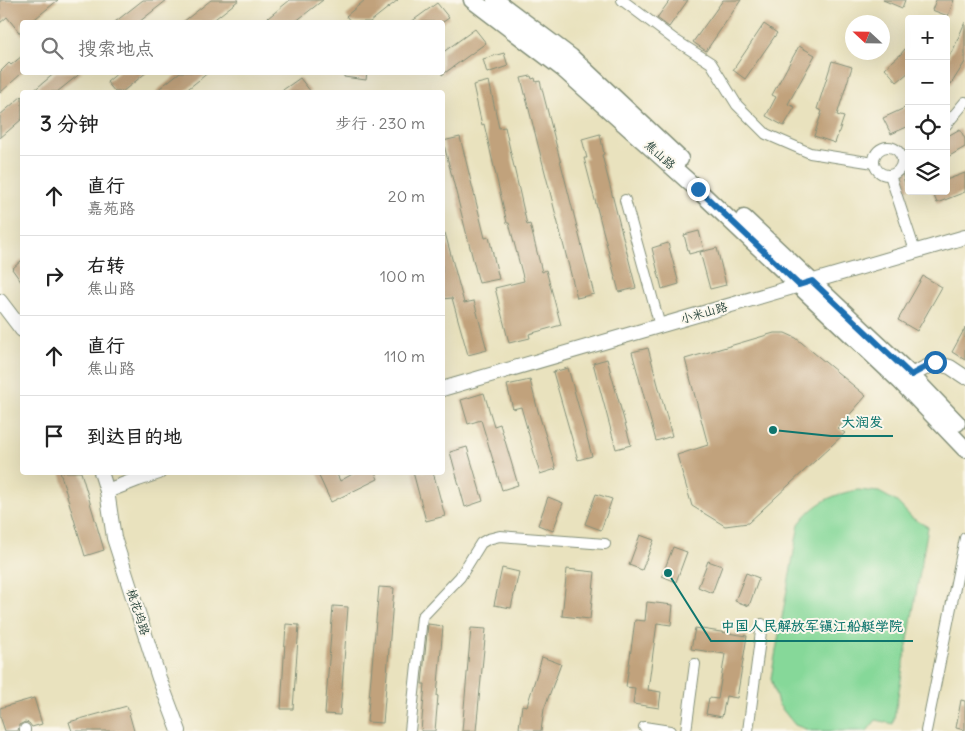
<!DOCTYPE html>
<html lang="zh">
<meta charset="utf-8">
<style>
body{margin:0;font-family:Delius,"LXGW WenKai TC",sans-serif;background:#f2f2f2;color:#222}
.controls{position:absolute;right:15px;top:15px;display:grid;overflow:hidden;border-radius:5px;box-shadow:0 5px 20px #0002}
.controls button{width:45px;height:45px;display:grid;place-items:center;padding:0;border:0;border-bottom:1px solid #e0e0e0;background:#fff;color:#222;font:25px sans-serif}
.compass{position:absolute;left:845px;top:15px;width:45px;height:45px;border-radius:50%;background:#fff;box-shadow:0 5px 20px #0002;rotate:292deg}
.stop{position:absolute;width:15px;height:15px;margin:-11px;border:4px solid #1f6fb2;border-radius:50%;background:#fff}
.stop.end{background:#1f6fb2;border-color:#fff;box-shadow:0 1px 5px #0008}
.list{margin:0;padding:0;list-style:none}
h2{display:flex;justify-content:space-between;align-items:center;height:65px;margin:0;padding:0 20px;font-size:21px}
h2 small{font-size:16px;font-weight:400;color:#767676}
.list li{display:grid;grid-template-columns:32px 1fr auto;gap:15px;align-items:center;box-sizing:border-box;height:80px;padding:0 20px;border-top:1px solid #e0e0e0}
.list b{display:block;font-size:19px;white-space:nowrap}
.list p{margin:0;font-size:16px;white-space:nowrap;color:#767676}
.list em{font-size:16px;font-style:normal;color:#767676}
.icon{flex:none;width:28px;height:28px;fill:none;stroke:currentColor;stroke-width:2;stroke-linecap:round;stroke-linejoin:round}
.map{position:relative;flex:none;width:965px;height:731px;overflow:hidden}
.search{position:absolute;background:#fff;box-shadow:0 5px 20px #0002;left:20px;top:20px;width:425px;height:55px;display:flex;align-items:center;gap:12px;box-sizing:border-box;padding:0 18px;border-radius:5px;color:#767676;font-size:19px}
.panel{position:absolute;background:#fff;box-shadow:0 5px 20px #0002;left:20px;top:90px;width:425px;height:385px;border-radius:5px}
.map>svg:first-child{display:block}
</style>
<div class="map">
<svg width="965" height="731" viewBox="0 0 965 731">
<rect width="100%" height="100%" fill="#fbf7ec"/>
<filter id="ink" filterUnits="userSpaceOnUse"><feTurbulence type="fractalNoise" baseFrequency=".02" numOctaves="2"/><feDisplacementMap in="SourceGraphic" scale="10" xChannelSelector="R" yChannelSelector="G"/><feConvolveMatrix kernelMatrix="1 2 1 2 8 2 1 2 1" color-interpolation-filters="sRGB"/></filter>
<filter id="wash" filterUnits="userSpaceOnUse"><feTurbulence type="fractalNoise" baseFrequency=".0096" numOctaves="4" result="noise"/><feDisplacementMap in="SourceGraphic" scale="20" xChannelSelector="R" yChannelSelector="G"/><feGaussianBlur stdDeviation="1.12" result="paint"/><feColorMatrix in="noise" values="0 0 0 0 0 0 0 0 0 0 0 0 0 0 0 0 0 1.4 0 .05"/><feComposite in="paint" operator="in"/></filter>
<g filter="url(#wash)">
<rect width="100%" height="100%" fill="#e9e2be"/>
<path fill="#86d899" stroke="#528a66" d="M858,490L879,492L897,502L912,518L928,527L893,724L876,720L867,731H811L795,725L778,704L771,678L799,524C814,503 833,494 858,490Z"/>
<g id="blocks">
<g fill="#c1a27c">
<polygon points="0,0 58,0 31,22 22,22 22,36 7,17 0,23"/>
<polygon points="143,0 167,0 139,22 115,22"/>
<polygon points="211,0 239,0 211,22 183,22"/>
<polygon points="290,0 323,0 295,22 263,22"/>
<polygon points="365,0 398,0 370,22 351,22 346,16"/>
<polygon points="670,0 688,0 669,27 657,18"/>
<polygon points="723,0 741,0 706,51 693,42"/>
<polygon points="883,0 905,0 902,8"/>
<polygon points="936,0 954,0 948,16 932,10"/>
<polygon points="437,3 449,18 443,22 411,22"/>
<polygon points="965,22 965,62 951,84 946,80 946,61 954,48"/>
<polygon points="764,24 777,33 745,79 733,70"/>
<polygon points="475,29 486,43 442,75 442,53"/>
<polygon points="909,44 909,72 897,82 885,68 901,54"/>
<polygon points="799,46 815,55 788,104 795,107 784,126 766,116 776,97 772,95"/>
<polygon points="504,53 508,66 487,73 483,59"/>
<polygon points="22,56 22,73 0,93 0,72 9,63 11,65"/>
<polygon points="832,61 852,67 837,115 844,117 835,143 814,136 822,111 817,109"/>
<polygon points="56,72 82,72 57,92 32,92"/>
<polygon points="119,72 147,72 122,92 115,92 107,82"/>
<polygon points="180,72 209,72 184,92 155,92"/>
<polygon points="344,72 367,72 366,80 344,77"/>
<polygon points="531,76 532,79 535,78 536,82 540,81 594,294 577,298 521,78"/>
<polygon points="300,78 311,92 280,92"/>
<polygon points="489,81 499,128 505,127 527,225 530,224 542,272 546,270 561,325 529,334 530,338 509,343 495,288 524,281 509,223 507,223 484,124 482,125 473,85"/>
<polygon points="22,96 22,119 0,138 0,115"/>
<polygon points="909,106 909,126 891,134 883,118"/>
<polygon points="960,129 965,139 965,147 946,158 946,137"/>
<polygon points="600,134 604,154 602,155 636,288 619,292 584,158 587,158 582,139"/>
<polygon points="460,137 485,238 489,237 499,279 479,283 443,141"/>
<polygon points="909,166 909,189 906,189 901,168"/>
<polygon points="965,173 965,192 937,203 932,191 946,191 946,180"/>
<polygon points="699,231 704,250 689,254 684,235"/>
<polygon points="445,233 464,303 474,301 487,350 468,355 452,298 442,299 442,234"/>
<polygon points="668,243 679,284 662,289 652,248"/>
<polygon points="717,248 726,285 710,289 700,252"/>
<polygon points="22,260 22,283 12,269"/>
<polygon points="923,276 942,287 917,331 898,320"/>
<polygon points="965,328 965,360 952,352"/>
<polygon points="774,333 785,333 796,338 866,396 838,428 845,433 748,523 725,526 692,506 677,455 708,445 685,359"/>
<polygon points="648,348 672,436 656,441 632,352"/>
<polygon points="607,359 631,445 616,449 593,363"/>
<polygon points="568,368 592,456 578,460 553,372"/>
<polygon points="530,380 538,411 556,469 540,474 521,407 513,409 507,385"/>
<polygon points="484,393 494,426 500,424 518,485 502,490 481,420 468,424 461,400"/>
<polygon points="467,447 483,501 465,507 450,452"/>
<polygon points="60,472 81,472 104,550 85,556"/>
<polygon points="317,472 336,472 340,481 356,472 375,472 378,479 331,502"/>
<polygon points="413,472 433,472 445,516 426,521"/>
<polygon points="596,494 612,499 601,530 585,524"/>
<polygon points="548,497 563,503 553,531 538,525"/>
<polygon points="640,535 654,540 642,570 629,565"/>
<polygon points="673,547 687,552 676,582 662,576"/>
<polygon points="708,561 722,566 712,593 698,587"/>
<polygon points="502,568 519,572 511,608 494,605"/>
<polygon points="567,569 595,572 590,619 562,616"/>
<polygon points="746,573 759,578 749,606 735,601"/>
<polygon points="379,587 394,588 383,723 367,722"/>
<polygon points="647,602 673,605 671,625 657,623 648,690 661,692 659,708 633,704 635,688 626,687 635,620 645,621"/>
<polygon points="333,606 348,607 340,715 325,714"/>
<polygon points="286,624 299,625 293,709 281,709"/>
<polygon points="428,624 443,626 437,696 438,696 435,731 421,731 425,684 422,684"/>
<polygon points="471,628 486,629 480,689 476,731 462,731"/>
<polygon points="695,628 747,636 737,698 726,696 722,717 706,714 709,698 718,699 725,654 691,649"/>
<polygon points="542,657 561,664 544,709 541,731 525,731 519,728 522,705 527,706"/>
<polygon points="34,698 42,724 32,727 29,723 25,722 19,725 18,731 5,731 0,716 0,708"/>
<polygon points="961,700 965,701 965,730 956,728"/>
<polygon points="127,706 134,731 72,731 69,722"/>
</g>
</g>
</g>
<g filter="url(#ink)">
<use href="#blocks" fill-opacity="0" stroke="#849079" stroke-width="1"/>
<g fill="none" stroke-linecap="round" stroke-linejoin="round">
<defs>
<g id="minor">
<polyline points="622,0 675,40 711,63 737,105 766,134 810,153 874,163"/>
<polyline points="946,125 965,102"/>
<circle cx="888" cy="161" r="14"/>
<polyline points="890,175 915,251"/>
<polyline points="625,200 660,326"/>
<polyline points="644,727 670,731"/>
<polyline points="25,729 25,731"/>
<polyline points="410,731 422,617 460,577 481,543 488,539 500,536 605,544"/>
<polyline points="686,731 695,664"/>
<polyline points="748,731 762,624"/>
<polyline points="926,731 965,538"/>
</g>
<g id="tertiary">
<polyline points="0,301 22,330"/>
<polyline points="903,379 935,363 950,367 965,377"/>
<polyline points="442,389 965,237"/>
<polyline points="101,472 107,491 114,538 159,678 179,731"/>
<polyline points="107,491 138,479 159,472"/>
</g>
<g id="primary">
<polyline points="472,0 563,69 697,189 900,381 965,449"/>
<polyline points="495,0 571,57 680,159"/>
<polyline points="744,218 911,375 957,423"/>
</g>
</defs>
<use href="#minor" stroke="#849079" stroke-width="12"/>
<use href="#tertiary" stroke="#849079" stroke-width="16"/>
<use href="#primary" stroke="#849079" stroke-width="19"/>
<use href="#minor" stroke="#fff" stroke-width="10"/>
<use href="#tertiary" stroke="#fff" stroke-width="14"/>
<use href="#primary" stroke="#fff" stroke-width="16"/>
</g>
</g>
<g fill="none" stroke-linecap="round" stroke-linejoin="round" filter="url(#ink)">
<polyline stroke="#1f6fb2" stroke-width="6" points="698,189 799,285 812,281 911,375 935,362"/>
</g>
<g text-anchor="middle" stroke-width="4" stroke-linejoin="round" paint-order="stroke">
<g font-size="12" fill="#1f3d34" stroke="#fbf7ec">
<text transform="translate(660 155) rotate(42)" y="4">焦山路</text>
<text transform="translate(704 313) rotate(-16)" y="4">小米山路</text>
<text transform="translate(138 612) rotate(72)" y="4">桃花坞路</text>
</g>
</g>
<path fill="none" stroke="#0f766e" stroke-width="2" d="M773 430L831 436H893M668 573L711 641H913"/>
<g fill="#0f766e" stroke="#fbf7ec" stroke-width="2">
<circle cx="773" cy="430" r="5"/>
<circle cx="668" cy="573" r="5"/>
</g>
<g font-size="14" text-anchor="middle" font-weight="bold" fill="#0f766e" stroke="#fbf7ec" stroke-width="4" stroke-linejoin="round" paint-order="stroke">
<text x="862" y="427">大润发</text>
<text x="812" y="631">中国人民解放军镇江船艇学院</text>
</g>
</svg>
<div class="controls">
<button>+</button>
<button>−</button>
<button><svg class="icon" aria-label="locate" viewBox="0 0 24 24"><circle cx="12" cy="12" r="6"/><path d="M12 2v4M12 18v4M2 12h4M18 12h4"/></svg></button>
<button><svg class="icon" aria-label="layers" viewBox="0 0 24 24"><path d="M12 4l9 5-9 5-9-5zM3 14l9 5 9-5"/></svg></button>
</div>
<svg class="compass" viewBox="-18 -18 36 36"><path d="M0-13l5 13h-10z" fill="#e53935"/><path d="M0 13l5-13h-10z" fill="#767676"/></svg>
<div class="stop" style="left:935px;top:362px"></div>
<div class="stop end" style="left:698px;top:189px"></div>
<div class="search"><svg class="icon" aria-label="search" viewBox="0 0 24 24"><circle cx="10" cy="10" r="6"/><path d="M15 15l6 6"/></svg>搜索地点</div>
<section class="panel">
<h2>3 分钟<small>步行 · 230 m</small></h2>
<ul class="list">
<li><svg class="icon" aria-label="ahead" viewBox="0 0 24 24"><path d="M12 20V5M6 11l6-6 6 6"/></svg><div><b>直行</b><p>嘉苑路</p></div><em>20 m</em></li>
<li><svg class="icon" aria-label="right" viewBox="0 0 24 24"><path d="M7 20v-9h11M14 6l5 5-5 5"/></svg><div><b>右转</b><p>焦山路</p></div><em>100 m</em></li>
<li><svg class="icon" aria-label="ahead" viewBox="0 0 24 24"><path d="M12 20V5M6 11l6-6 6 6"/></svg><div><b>直行</b><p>焦山路</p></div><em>110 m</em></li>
<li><svg class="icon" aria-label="arrive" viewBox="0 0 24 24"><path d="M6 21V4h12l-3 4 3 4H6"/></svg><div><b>到达目的地</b></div></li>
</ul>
</section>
</div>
